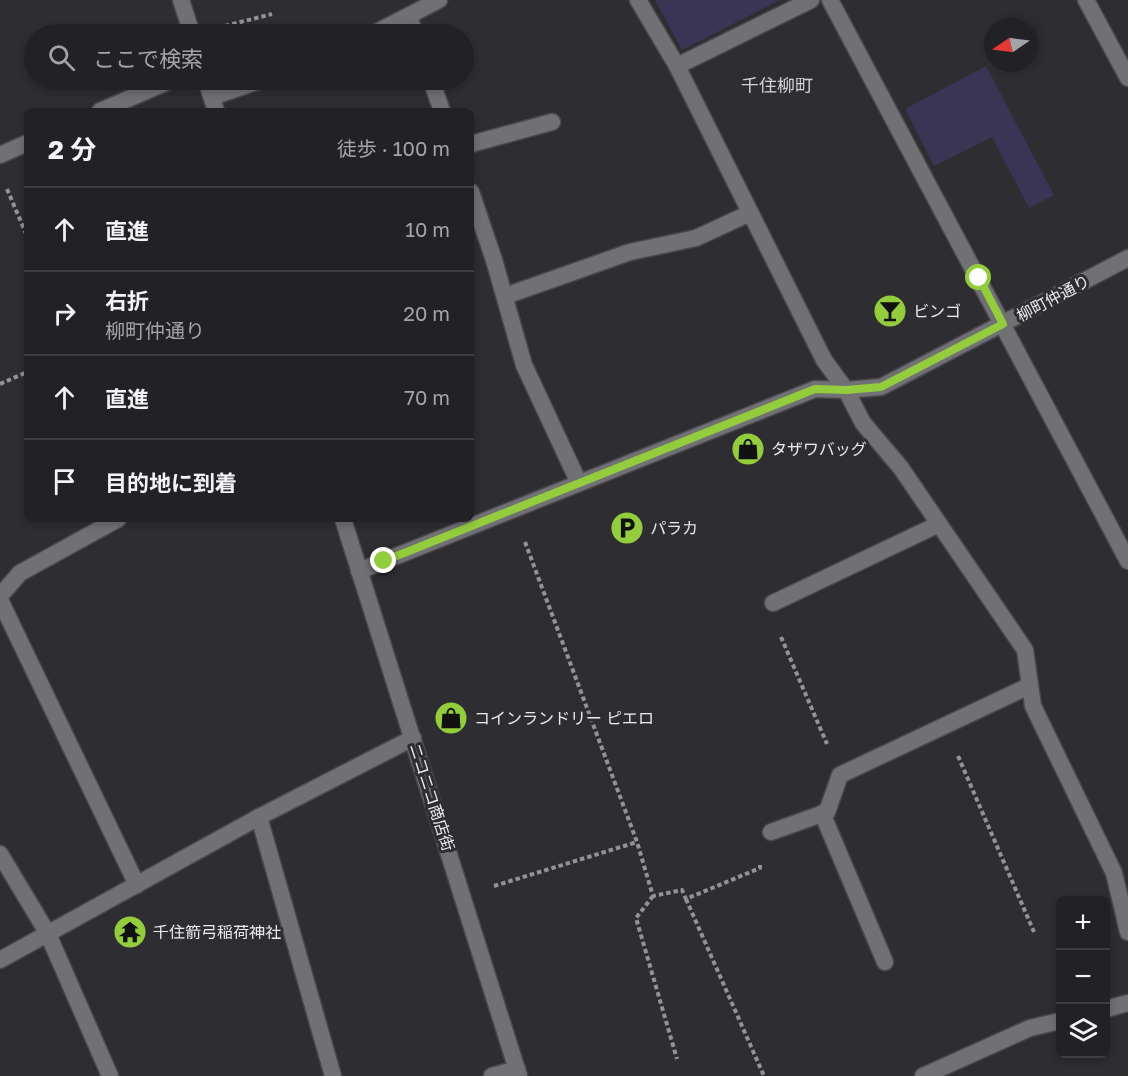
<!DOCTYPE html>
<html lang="ja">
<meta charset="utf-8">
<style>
body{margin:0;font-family:"Golos Text","Noto Sans JP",sans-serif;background:#2e2f32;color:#f1f3f6}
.controls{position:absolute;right:18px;bottom:18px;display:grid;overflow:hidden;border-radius:9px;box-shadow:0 3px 9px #0003}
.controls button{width:54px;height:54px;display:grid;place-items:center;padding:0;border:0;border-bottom:2px solid #3f3f43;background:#222226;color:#f1f3f6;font:30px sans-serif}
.compass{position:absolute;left:984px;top:18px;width:54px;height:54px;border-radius:50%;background:#222226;box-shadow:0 3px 9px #0003;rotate:257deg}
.stop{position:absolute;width:18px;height:18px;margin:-14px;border:4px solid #93cd3d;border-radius:50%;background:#fff}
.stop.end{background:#93cd3d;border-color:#fff;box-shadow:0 2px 6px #0008}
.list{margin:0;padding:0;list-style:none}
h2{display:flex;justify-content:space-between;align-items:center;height:78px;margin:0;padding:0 24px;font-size:26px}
h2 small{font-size:20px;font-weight:400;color:#a2a4a7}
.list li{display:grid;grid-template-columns:39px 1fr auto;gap:18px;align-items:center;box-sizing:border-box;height:84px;padding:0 24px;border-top:2px solid #3f3f43}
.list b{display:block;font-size:22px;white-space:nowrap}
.list p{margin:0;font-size:20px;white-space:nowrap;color:#a2a4a7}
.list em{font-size:20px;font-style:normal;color:#a2a4a7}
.icon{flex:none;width:33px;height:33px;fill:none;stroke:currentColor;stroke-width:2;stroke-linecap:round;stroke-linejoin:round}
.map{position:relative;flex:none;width:1128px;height:1076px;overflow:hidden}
.search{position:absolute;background:#222226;box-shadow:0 3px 9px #0003;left:24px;top:24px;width:450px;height:66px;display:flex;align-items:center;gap:15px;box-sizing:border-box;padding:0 21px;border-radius:33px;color:#a2a4a7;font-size:22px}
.panel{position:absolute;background:#222226;box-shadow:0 3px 9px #0003;left:24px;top:108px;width:450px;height:414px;border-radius:9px}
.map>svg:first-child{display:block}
</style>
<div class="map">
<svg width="1128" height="1076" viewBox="0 0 1128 1076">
<rect width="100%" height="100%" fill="#2e2d32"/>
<g fill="#3a3455">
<polygon points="655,0 780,0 682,50"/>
<polygon points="986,66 1054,195 1029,208 992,137 934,166 905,109"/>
</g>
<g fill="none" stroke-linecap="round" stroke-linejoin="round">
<defs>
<g id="service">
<polyline points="830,0 1128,561"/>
<polyline points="1086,0 1128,78"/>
<polyline points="409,16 415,34"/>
<polyline points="373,34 439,0"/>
<polyline points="431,80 442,111"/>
<polyline points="212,97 262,80"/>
<polyline points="100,111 172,80"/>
<polyline points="471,144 552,122"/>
<polyline points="0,155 27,143"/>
<polyline points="471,192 494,260 524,365 579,483"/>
<polyline points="505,296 630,252 696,238 750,213"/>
<polyline points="0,596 20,573 118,519"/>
<polyline points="0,600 137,885"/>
<polyline points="773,603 939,524"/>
<polyline points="822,813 885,962"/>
<polyline points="259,817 333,1076"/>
<polyline points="771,832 827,812 840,775 1029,686"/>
<polyline points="0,854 48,934 110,1076"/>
<polyline points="0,960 259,817 413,738"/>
<polyline points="492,1076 517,1069"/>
</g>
<g id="minor">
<polyline points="181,0 192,34"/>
<polyline points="638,0 677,66 824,360 846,390 863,423 901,468 1025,650 1033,706 1114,873 1128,932"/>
<polyline points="677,66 811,0"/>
<polyline points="206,80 216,111"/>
<polyline points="343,519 519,1076"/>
<polyline points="359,571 815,389 846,390 881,387 1128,258"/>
<polyline points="1106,1009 1128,1003"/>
<polyline points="923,1076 1030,1028 1060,1021"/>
</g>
</defs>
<use href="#service" stroke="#49494d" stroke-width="19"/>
<use href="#minor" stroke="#49494d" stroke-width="19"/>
<g stroke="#939397" stroke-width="4" stroke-dasharray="4.5 3" stroke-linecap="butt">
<polyline points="225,26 272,14"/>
<polyline points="7,189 27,236"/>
<polyline points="0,384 27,372"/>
<polyline points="525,542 637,842 653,896 682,890 686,899 760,868 760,865"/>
<polyline points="781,637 827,744"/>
<polyline points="958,756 1034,932"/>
<polyline points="494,886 637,842"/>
<polyline points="653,896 636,918 677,1059"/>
<polyline points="686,899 764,1076"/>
</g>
<use href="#service" stroke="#707075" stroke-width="16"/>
<use href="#minor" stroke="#707075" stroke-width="16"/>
</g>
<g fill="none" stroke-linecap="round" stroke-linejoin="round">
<polyline stroke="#93cd3d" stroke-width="8" points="384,561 815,389 846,390 881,387 1003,324 979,278"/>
</g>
<defs>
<symbol id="bar-disc" viewBox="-11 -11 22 22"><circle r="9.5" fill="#93cd3d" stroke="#2e2d32"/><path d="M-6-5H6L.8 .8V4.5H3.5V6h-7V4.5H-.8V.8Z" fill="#111"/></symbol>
<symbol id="shop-disc" viewBox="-11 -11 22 22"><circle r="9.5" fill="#93cd3d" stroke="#2e2d32"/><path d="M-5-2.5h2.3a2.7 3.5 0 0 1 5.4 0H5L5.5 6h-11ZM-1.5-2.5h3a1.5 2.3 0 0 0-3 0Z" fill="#111"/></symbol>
<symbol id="parking-disc" viewBox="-11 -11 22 22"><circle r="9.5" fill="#93cd3d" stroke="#2e2d32"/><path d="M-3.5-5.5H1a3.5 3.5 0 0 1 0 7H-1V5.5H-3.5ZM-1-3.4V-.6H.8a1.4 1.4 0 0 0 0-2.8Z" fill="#111"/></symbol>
<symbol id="temple-disc" viewBox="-11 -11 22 22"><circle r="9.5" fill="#93cd3d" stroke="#2e2d32"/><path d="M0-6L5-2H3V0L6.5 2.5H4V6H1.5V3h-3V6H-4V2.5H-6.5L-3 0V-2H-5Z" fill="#111"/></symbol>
</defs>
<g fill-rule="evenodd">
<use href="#bar-disc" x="871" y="292" width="38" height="38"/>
<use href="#shop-disc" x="729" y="430" width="38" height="38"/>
<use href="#parking-disc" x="608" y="509" width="38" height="38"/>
<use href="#shop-disc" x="432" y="699" width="38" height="38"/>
<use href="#temple-disc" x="111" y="913" width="38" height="38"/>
</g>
<g text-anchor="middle" stroke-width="6" stroke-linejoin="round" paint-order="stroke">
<g font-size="16" fill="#eaeaed" stroke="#2e2d32">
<text transform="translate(1053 298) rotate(-28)" y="6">柳町仲通り</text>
<text transform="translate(432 797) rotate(72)" y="6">ニコニコ商店街</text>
</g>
<g font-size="16" fill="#eaeaed" stroke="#2e2d32" text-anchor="start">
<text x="913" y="317">ビンゴ</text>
<text x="771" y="455">タザワバッグ</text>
<text x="650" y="534">パラカ</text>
<text x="474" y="724">コインランドリー ピエロ</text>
<text x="153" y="938">千住箭弓稲荷神社</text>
</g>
<g font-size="18" fill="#d1d1d6" stroke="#2e2d32">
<text x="777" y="92">千住柳町</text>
</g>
</g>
</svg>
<div class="controls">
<button>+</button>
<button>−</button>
<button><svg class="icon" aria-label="layers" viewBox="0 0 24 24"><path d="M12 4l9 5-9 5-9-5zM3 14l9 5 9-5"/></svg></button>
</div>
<svg class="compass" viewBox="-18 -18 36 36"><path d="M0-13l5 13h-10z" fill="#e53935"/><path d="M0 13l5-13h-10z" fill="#a2a4a7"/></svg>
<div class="stop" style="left:979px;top:278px"></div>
<div class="stop end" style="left:384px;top:561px"></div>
<div class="search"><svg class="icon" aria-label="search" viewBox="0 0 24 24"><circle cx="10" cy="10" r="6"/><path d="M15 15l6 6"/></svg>ここで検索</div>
<section class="panel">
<h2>2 分<small>徒歩 · 100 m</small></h2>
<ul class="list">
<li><svg class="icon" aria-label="ahead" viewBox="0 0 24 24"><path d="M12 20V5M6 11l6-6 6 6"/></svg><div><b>直進</b></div><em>10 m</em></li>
<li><svg class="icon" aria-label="right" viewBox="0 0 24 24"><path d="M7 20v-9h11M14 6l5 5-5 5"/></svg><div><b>右折</b><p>柳町仲通り</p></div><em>20 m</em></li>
<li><svg class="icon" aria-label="ahead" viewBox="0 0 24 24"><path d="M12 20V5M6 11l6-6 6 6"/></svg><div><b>直進</b></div><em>70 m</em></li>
<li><svg class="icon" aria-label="arrive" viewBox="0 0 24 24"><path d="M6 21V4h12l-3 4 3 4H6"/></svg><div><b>目的地に到着</b></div></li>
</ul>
</section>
</div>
